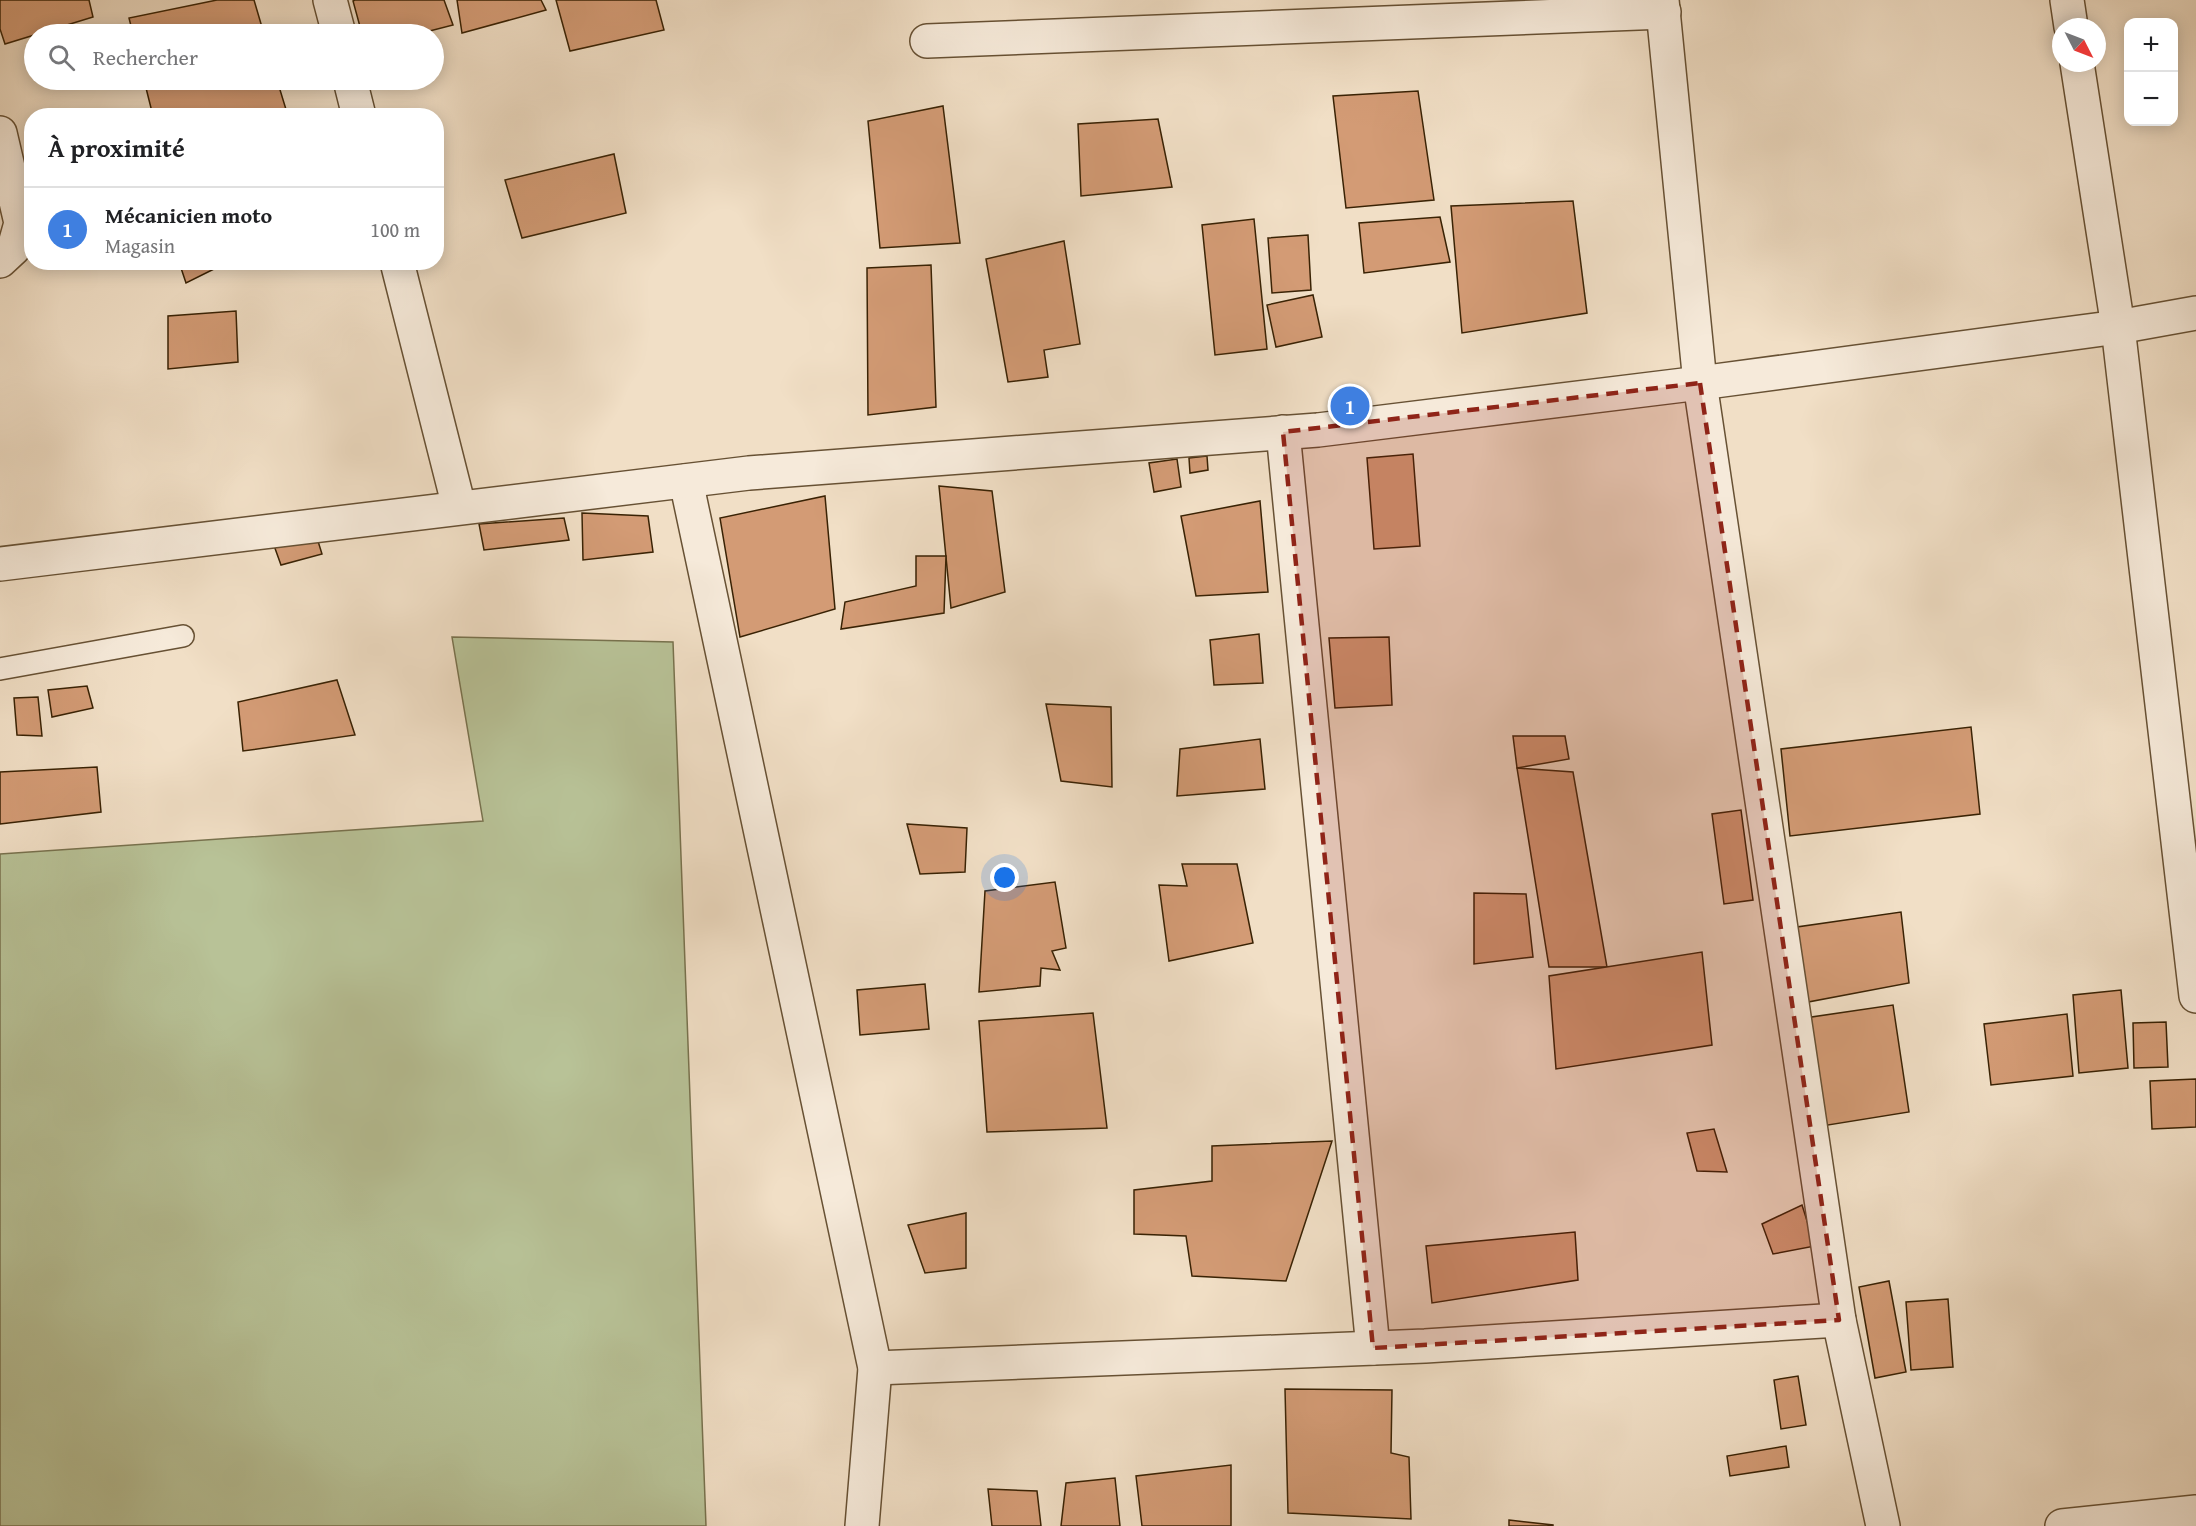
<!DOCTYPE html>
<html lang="fr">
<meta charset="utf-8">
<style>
body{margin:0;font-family:"Gentium Book Plus",serif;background:#f6f6f6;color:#202124}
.controls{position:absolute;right:18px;top:18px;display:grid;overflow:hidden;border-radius:12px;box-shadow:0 3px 15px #0003}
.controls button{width:54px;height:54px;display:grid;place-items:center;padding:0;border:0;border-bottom:2px solid #e0e0e0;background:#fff;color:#202124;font:30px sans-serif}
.compass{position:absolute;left:2052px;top:18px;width:54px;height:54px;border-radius:50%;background:#fff;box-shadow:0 3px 15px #0003;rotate:132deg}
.you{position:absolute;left:1005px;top:878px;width:21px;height:21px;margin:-15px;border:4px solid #fff;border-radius:50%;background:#1a73e8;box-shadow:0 0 0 9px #1a73e833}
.badge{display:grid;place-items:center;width:39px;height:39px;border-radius:50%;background:#8f2418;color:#fff;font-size:20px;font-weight:700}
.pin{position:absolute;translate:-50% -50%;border:3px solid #fff;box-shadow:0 2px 6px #0006}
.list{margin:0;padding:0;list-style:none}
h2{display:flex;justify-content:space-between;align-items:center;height:78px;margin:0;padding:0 24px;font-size:26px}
h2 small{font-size:20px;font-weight:400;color:#757577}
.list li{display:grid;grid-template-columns:39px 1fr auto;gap:18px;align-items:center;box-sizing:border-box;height:84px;padding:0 24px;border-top:2px solid #e0e0e0}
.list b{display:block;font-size:22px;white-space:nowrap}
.list p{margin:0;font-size:20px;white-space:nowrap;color:#757577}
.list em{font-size:20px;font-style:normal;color:#757577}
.icon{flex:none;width:33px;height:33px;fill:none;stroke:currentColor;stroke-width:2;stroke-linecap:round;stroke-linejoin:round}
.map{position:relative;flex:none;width:2196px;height:1526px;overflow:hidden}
.search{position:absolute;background:#fff;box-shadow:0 3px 15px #0003;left:24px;top:24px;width:420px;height:66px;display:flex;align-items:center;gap:15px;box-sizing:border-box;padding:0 21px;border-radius:33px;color:#757577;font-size:22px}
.panel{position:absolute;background:#fff;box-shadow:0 3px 15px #0003;left:24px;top:108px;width:420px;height:162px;border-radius:24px}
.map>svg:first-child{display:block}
</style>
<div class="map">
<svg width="2196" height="1526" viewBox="0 0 2196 1526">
<rect width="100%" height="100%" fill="#f1dfc6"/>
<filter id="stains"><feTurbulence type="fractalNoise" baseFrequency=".00333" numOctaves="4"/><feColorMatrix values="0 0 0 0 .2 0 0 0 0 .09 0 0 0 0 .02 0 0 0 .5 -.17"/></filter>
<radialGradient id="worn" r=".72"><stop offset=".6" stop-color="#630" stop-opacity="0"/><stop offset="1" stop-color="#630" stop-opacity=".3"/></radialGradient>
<polygon fill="#b8c297" stroke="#78724e" stroke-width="1.5" points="452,637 673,642 706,1526 0,1526 0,854 483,821"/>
<g fill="#d39b75" stroke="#392204" stroke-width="1.5">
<polygon points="0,0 89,0 93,17 5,44 0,29"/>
<polygon points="217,0 254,0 264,34 133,34 129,18"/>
<polygon points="355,0 444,0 453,25 418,34 362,34 353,1"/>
<polygon points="457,0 541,0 546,10 462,33"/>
<polygon points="556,0 656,0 664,30 570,51"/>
<polygon points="144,80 277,80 288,116 153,116"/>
<polygon points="1418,91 1434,200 1346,208 1333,96"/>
<polygon points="943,106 960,243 880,248 868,121"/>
<polygon points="1158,119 1172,187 1081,196 1078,124"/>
<polygon points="614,154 626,213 522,238 505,180"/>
<polygon points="1573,201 1587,313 1462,333 1451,206"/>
<polygon points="1440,217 1450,262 1364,273 1359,223"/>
<polygon points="1254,219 1267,349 1215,355 1202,225"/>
<polygon points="1308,235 1311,290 1272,293 1268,238"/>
<polygon points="1064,241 1080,344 1044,350 1048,377 1008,382 986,259"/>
<polygon points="179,262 219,262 220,266 186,283"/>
<polygon points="931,265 936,407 868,415 867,268"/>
<polygon points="1313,295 1322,337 1276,347 1267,305"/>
<polygon points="236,311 238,362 168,369 168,316"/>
<polygon points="1413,454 1420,546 1374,549 1367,458"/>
<polygon points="1207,456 1208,470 1190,473 1189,458"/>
<polygon points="1177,459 1181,487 1154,492 1149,463"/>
<polygon points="939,486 992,491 1005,592 951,608"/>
<polygon points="825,496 835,609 740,637 720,518"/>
<polygon points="1260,501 1268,592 1196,596 1181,516"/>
<polygon points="582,513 648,516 653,552 583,560"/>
<polygon points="564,518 569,540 484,550 479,524"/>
<polygon points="313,525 322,554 281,565 272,540"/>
<polygon points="916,556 946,556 944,613 841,629 845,602 916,586"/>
<polygon points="1259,634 1263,683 1214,685 1210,640"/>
<polygon points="1389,637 1392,705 1335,708 1329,638"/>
<polygon points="337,680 355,735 243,751 238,702"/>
<polygon points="87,686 93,708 52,717 48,690"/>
<polygon points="38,697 42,736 17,735 14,698"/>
<polygon points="1046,704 1111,707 1112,787 1061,781"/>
<polygon points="1971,727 1980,814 1790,836 1781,749"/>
<polygon points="1513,736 1565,736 1569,759 1517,768"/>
<polygon points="1260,739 1265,789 1177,796 1180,749"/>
<polygon points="97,767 101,812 0,824 0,772"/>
<polygon points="1517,768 1573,772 1607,967 1549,967"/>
<polygon points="1741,810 1753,900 1724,904 1712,814"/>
<polygon points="907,824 967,828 965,872 920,874"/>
<polygon points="1182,864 1237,864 1253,943 1169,961 1159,885 1187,886"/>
<polygon points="1055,882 1066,948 1052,951 1060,970 1041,968 1040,986 979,992 985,891"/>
<polygon points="1474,893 1526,894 1533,957 1474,964"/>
<polygon points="1901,912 1909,983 1808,1002 1797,927"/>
<polygon points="1702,952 1712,1045 1556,1069 1549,976"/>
<polygon points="925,984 929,1029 860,1035 857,990"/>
<polygon points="2121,990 2128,1068 2079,1073 2073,995"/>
<polygon points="1893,1005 1909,1112 1822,1126 1805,1018"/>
<polygon points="1093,1013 1107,1128 987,1132 979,1021"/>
<polygon points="2067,1014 2073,1076 1991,1085 1984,1024"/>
<polygon points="2166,1022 2168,1067 2134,1068 2133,1023"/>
<polygon points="2196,1079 2196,1127 2152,1129 2150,1081"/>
<polygon points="1714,1129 1727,1172 1697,1171 1687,1133"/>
<polygon points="1332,1141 1286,1281 1192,1276 1186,1236 1134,1234 1134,1190 1212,1181 1212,1146"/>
<polygon points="1802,1205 1815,1246 1773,1254 1762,1224"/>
<polygon points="966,1213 966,1268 925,1273 908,1225"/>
<polygon points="1575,1232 1578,1280 1432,1303 1426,1246"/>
<polygon points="1889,1281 1906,1372 1875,1378 1859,1287"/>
<polygon points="1948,1299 1953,1367 1911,1370 1906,1302"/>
<polygon points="1798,1376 1806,1425 1781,1429 1774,1380"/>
<polygon points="1285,1389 1392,1390 1391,1453 1409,1457 1411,1519 1288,1513"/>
<polygon points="1786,1446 1789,1467 1730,1476 1727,1456"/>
<polygon points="1231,1465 1231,1526 1142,1526 1136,1476"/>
<polygon points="1115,1478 1120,1526 1061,1526 1066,1483"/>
<polygon points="988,1489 1037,1491 1041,1526 992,1526"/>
<polygon points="1509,1520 1553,1525 1553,1526 1509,1526"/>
</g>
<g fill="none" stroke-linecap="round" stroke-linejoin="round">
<defs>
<polyline id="service" points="0,669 183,636"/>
<g id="minor">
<polyline points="330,0 339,34"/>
<polyline points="1662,0 1700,383 1839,1320 1883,1526"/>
<polyline points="2067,0 2071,27"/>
<polyline points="927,41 1664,12"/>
<polyline points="2077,63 2118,327 2196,996"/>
<polyline points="350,80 359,116"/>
<polyline points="0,133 21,223 14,248 0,261"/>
<polyline points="397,262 459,507"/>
<polyline points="1283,432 1373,1348"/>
<polyline points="686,481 875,1368 862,1526"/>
<polyline points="0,564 749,473 1318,430 1700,383 2118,327 2196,313"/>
<polyline points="875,1368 1425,1346 1839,1320"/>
<polyline points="2062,1526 2196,1512"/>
</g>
</defs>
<use href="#service" stroke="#675134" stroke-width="24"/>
<use href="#minor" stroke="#675134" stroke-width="36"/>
<use href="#service" stroke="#f6eada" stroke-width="21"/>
<use href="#minor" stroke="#f6eada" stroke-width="33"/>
</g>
<path fill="#8f2418" fill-opacity="0.2" stroke="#8f2418" stroke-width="4.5" stroke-dasharray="12 8" stroke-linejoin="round" d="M1700,383L1839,1320L1373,1348L1283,432Z"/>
<rect width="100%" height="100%" filter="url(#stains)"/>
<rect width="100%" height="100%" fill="url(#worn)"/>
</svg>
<div class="controls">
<button>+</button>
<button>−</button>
</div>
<svg class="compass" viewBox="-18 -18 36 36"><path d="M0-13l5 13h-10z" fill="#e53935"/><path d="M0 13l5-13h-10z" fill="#757577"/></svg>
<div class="you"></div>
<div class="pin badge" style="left:1350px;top:406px;background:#3f7fe0">1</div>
<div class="search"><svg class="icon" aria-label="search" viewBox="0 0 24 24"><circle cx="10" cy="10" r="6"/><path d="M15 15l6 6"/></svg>Rechercher</div>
<section class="panel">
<h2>À proximité<small></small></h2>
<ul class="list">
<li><span class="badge" style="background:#3f7fe0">1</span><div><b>Mécanicien moto</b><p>Magasin</p></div><em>100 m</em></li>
</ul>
</section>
</div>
